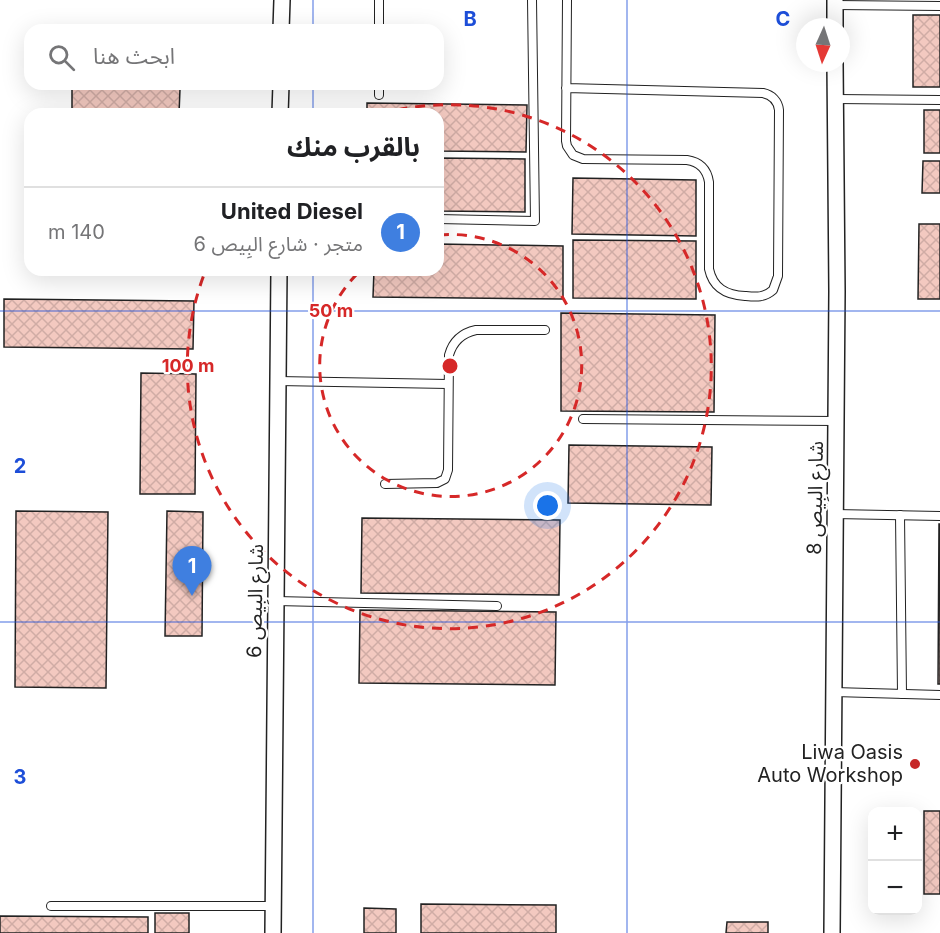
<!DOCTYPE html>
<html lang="ar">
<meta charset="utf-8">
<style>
body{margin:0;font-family:Inter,"Noto Sans Arabic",sans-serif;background:#f2f2f2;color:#202124;direction:rtl}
.controls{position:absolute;right:18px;bottom:18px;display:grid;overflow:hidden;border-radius:12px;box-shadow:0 6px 24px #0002}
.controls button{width:54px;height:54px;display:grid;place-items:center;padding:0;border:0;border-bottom:2px solid #e0e0e0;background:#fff;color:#202124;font:30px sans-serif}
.compass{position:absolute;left:796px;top:18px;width:54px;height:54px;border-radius:50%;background:#fff;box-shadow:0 6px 24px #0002;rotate:183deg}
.you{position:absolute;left:548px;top:506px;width:21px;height:21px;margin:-15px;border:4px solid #fff;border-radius:50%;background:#1a73e8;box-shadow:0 0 0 9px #1a73e833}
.badge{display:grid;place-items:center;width:39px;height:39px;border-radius:50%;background:#ea580c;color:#fff;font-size:20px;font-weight:700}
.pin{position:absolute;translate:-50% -50px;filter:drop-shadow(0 2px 3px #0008)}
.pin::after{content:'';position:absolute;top:32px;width:21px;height:18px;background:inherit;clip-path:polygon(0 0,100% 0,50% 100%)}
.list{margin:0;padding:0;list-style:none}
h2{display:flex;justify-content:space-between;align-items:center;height:78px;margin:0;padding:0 24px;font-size:26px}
h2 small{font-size:20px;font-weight:400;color:#757577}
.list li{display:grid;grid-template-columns:39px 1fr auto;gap:18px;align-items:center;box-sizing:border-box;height:90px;padding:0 24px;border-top:2px solid #e0e0e0}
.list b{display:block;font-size:22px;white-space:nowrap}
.list p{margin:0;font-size:20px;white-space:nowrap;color:#757577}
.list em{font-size:20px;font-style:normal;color:#757577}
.icon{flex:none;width:33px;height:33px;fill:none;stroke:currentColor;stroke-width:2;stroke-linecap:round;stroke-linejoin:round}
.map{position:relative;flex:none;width:940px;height:933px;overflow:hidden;direction:ltr}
.search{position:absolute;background:#fff;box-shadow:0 6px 24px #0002;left:24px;top:24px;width:420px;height:66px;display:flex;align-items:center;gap:15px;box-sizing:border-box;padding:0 21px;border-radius:18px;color:#757577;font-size:22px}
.panel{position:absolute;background:#fff;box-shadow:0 6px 24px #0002;left:24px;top:108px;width:420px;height:168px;border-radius:18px;direction:rtl}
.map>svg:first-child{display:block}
</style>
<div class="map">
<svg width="940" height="933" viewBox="0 0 940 933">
<defs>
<pattern id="building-cross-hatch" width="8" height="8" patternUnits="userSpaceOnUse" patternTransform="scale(1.5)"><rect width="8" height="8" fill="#f3c9c0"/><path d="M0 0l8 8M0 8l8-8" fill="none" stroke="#d0aca5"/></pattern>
</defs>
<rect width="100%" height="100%" fill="#fff"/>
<g fill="url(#building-cross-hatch)" stroke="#222" stroke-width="1.5">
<rect x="913" y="15" width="27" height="72"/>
<polygon points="72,89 180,89 179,114 72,114"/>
<polygon points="367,103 527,105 526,152 438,151 438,114 367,114"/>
<rect x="924" y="110" width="16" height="43"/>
<polygon points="438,158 525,159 525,212 438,211"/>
<polygon points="923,161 940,161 940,193 922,193"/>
<polygon points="573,178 696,180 696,236 572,234"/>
<polygon points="919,224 940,224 940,299 918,299"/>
<polygon points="573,240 696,241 696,299 573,298"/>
<polygon points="438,244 563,246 563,299 373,297 374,270 438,270"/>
<polygon points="4,299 194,301 193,349 4,347"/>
<polygon points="561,313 715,315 714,412 561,411"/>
<polygon points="141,373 196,374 195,494 140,494"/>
<polygon points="569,445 712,447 711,505 568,503"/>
<polygon points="16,511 108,512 106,688 15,687"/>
<polygon points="167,511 203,512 202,636 165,636"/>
<polygon points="362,518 560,520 559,595 361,593"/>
<polygon points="939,524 940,524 940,684 938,684"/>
<polygon points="360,610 556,612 555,685 359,683"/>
<rect x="924" y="811" width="16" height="83"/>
<polygon points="421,904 556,905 556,933 421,933"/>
<polygon points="364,908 396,909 396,933 364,933"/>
<rect x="155" y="913" width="34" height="20"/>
<polygon points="0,916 148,917 148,933 0,933"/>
<polygon points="727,922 768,922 768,933 726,933"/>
</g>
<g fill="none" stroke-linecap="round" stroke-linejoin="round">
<defs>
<g id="lane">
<polyline points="379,0 379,30"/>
<polyline points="835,5 940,6"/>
<polyline points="379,84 379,95"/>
<path d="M566,88L763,93C772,95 778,101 779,110L778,276L773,290C764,298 756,297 745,296C726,295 713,288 709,269V182C707,169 700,162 687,160L583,159L573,155L567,146L566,141L567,0"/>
<polyline points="836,99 940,100"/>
<polyline points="438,219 535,221 532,0"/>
<polyline points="278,381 448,384"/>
<polyline points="583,419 836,421"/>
<path d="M385,484L437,483L445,479L448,470L449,355C453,341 462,333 476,330H545"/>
<polyline points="835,514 940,516"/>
<polyline points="900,515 902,694"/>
<polyline points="276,601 497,606"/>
<polyline points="834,692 940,695"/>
<polyline points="51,906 273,906"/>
</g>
<g id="street">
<polyline points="835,0 835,27"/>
<polyline points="281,30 282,0"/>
<polyline points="280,114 281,84"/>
<polyline points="273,933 279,270"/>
<polyline points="832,933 837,291 835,63"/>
</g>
</defs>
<use href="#lane" stroke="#222" stroke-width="10"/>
<use href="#street" stroke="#222" stroke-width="18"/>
<use href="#lane" stroke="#fff" stroke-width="8"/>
<use href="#street" stroke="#fff" stroke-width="15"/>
</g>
<path fill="none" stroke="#1d4ed8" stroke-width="1.5" stroke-opacity="0.55" d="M313,0V30M627,0V933M313,84V114M313,270V933M0,311H940M0,622H940"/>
<g fill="none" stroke="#d62828" stroke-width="3" stroke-dasharray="10 8">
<path d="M439 235A131 131 0 1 1 361 270"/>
<path d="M380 114A262 262 0 1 1 205 272"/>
</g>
<circle fill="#c62828" stroke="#fff" stroke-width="2" cx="915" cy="764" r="6"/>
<g text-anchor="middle" stroke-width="4.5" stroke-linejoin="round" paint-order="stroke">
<g font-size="20" fill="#222" stroke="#fff">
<text transform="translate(815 498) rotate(-89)" y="7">شارع البِيص 8</text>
<text transform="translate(255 601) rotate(-89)" y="7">شارع البِيص 6</text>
</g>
<g font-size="20" fill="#222" stroke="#fff" text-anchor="end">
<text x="903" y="759">Liwa Oasis<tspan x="903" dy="23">Auto Workshop</tspan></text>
</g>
</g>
<g font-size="20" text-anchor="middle" font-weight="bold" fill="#1d4ed8" stroke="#fff" stroke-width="4.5" stroke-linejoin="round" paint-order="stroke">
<text x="470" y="26">B</text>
<text x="783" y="26">C</text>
<text x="20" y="473">2</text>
<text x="20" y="784">3</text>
</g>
<circle cx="450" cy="366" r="9" fill="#d62828" stroke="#fff" stroke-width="3"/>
<g font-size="18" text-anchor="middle" font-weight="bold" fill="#d62828" stroke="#fff" stroke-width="4.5" stroke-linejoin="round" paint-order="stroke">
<text x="331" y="317">50 m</text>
<text x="188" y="372">100 m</text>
</g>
</svg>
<div class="controls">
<button>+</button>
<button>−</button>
</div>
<svg class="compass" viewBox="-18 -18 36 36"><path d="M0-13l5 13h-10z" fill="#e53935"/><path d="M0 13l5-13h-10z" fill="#757577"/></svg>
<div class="you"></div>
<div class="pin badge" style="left:192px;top:596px;background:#3f7fe0">1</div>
<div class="search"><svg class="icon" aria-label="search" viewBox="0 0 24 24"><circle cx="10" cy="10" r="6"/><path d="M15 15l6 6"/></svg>ابحث هنا</div>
<section class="panel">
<h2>بالقرب منك<small></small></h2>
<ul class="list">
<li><span class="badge" style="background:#3f7fe0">1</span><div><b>United Diesel</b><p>متجر · شارع البِيص 6</p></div><em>140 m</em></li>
</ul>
</section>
</div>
